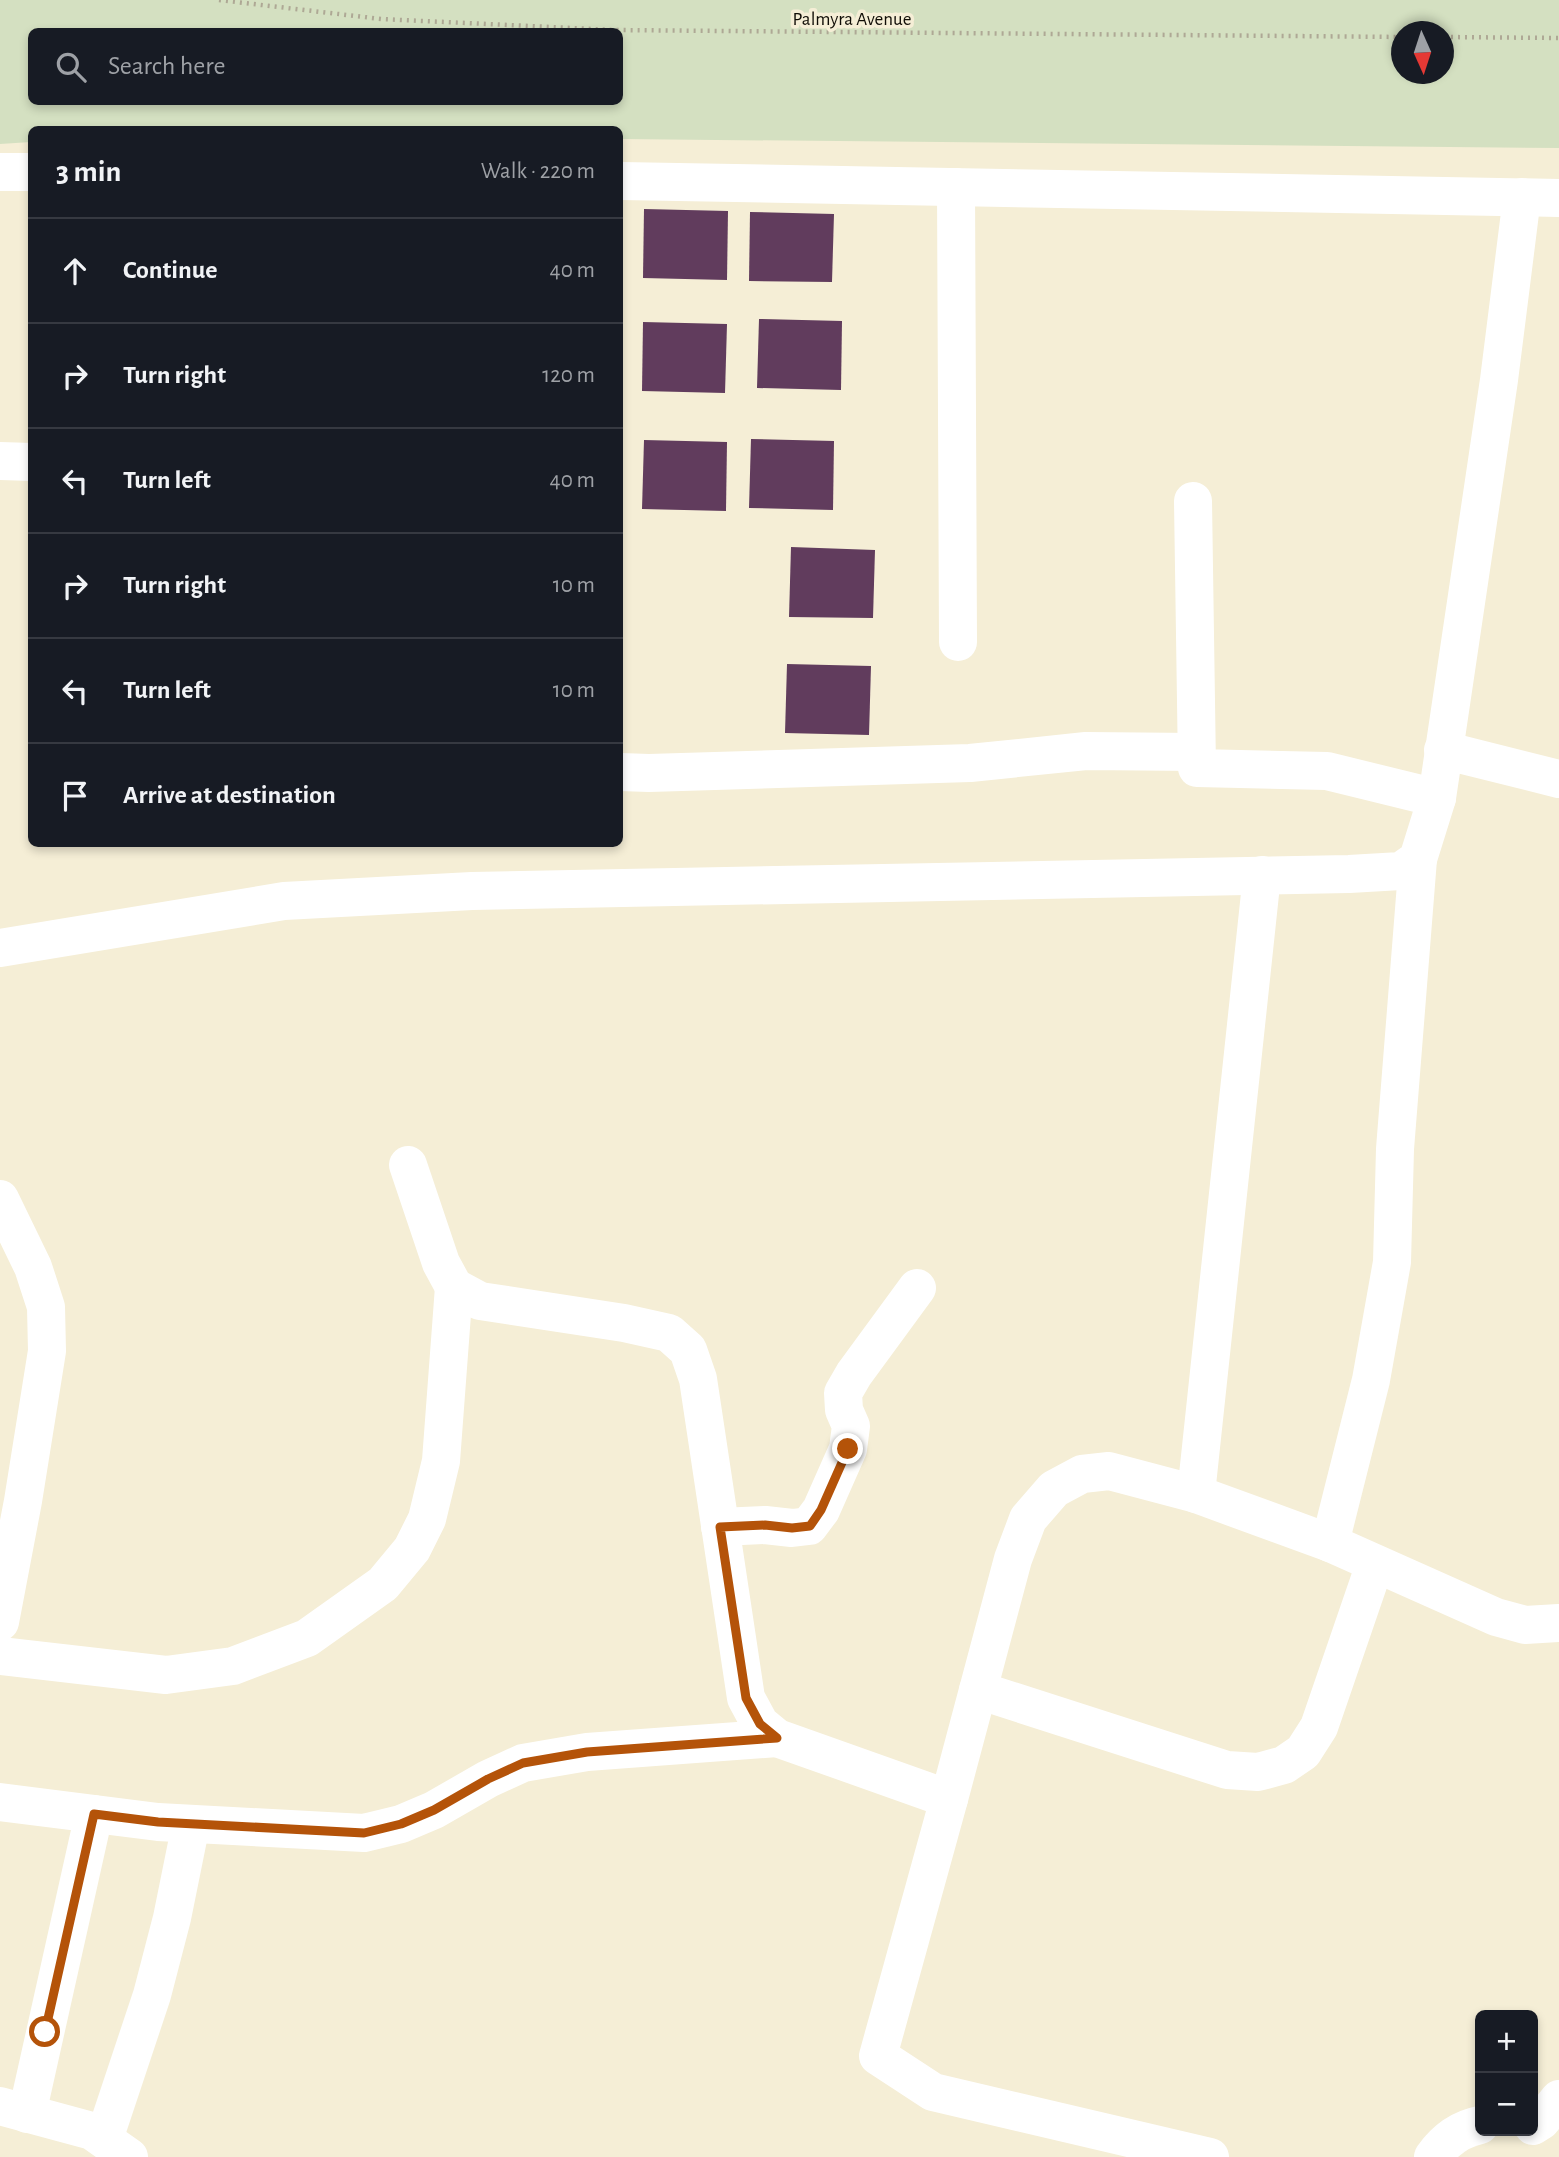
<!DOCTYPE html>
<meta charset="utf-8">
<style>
body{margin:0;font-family:"Alegreya Sans",sans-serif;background:#20242c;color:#f1f3f6}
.controls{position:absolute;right:21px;bottom:21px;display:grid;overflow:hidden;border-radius:10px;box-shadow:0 4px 10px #0003}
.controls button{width:63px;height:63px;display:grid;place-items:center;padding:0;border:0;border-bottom:2px solid #363941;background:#171b24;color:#f1f3f6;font:35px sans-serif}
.compass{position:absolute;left:1391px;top:21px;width:63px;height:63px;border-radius:50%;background:#171b24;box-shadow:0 4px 10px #0003;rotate:177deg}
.stop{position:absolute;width:21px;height:21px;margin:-16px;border:5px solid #b45309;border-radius:50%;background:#fff}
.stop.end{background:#b45309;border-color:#fff;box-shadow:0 2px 7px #0008}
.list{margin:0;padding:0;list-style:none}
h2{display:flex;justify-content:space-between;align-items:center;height:91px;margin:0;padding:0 28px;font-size:30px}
h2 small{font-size:23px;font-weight:400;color:#9ea1a6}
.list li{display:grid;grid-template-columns:46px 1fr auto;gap:21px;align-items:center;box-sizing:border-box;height:105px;padding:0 28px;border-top:2px solid #363941}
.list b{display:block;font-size:26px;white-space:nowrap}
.list em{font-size:23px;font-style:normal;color:#9ea1a6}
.icon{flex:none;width:38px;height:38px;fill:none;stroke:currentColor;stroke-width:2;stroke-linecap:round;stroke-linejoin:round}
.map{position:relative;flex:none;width:1559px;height:2157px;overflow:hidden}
.search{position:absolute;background:#171b24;box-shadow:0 4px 10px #0003;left:28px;top:28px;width:595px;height:77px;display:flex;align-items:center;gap:18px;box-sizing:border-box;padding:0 24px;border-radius:10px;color:#9ea1a6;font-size:26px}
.panel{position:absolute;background:#171b24;box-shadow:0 4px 10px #0003;left:28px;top:126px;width:595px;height:721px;border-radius:10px}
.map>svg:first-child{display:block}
</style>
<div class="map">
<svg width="1559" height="2157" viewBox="0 0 1559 2157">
<rect width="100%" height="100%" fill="#f5eed6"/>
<path fill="#d4e0c1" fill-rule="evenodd" d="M0,0H1559V148L620,139V130H32L31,142L0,144ZM32,32H620V102H32ZM1402,32H1444V74H1402Z"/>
<g fill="#613c5d">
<polygon points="644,209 728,211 727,280 643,278"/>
<polygon points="750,212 834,214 832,282 749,281"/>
<polygon points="759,319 842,321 841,390 757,388"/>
<polygon points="643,322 727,324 725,393 642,391"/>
<polygon points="751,439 834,441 833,510 749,508"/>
<polygon points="644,440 727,442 726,511 642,509"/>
<polygon points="791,547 875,550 873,618 789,617"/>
<polygon points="787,664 871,666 869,735 785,733"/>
</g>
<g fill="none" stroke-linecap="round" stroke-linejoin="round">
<g stroke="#aea895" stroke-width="4.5" stroke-dasharray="2 5" stroke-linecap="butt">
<polyline points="219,0 381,19 614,30 1402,37"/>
<polyline points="1444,37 1559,38"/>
</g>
<g stroke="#fff" stroke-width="38">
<polyline points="0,172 32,172"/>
<polyline points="620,181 1559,198"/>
<polyline points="956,187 958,642"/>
<polyline points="0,461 32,462"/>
<polyline points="1193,501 1197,768 1327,771 1437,798"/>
<polyline points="1443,750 1559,779"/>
<polyline points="620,772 649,773 970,763 1086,751 1196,752"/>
<polyline points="0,948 284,901 472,891 1349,874 1401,871 1418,859 1437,798 1499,380 1522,197"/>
<polyline points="408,1165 441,1263 454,1287 480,1301 624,1323 669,1333 688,1350 698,1379 746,1698 760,1724 777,1738 949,1799"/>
<polyline points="0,1199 33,1267 46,1307 47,1351 23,1501 0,1622"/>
<polyline points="1196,1494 1262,875"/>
<polyline points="720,1527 765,1525 792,1528 809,1526 821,1510 848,1449 851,1426 844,1410 843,1393 854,1374 917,1288"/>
<polyline points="1330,1543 1371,1380 1392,1262 1395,1149 1418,859"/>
<polyline points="0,1656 166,1675 233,1666 307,1638 383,1584 412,1549 427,1519 441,1461 454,1287"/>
<polyline points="978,1690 1227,1770 1258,1772 1284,1765 1303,1752 1319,1727 1375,1564"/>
<polyline points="0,1802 158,1822 364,1833 401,1824 434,1810 488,1779 523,1763 587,1752 777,1738"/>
<polyline points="0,2106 92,2131 129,2157"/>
<polyline points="27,2114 94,1814"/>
<polyline points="1533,2126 1541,2121 1559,2099"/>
<polyline points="104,2139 152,1995 172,1918 191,1824"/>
<polyline points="1210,2157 933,2092 878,2056 949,1799 1013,1559 1028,1519 1054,1489 1082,1474 1109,1471 1196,1494 1330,1543 1496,1617 1525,1625 1559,1623"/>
<path d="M1433,2157C1445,2140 1460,2129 1480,2125"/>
</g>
</g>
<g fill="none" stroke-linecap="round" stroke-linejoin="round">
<polyline stroke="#b45309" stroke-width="9" points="45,2032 94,1814 158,1822 364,1833 401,1824 434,1810 488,1779 523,1763 587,1752 777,1738 760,1724 746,1698 720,1527 765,1525 792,1528 810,1526 821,1510 848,1449"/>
</g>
<g text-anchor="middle" stroke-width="7" stroke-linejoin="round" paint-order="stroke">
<g font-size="19" fill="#100d06" stroke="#f5eed6">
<text x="852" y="25">Palmyra Avenue</text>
</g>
</g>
</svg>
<div class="controls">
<button>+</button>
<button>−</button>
</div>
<svg class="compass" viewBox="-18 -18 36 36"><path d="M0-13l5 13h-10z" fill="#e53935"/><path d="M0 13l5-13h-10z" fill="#9ea1a6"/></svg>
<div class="stop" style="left:45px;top:2032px"></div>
<div class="stop end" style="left:848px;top:1449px"></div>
<div class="search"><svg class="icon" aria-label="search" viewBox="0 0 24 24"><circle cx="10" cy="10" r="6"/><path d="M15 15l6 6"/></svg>Search here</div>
<section class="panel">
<h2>3 min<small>Walk · 220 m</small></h2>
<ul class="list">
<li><svg class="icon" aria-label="ahead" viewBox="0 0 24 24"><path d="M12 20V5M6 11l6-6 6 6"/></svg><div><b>Continue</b></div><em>40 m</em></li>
<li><svg class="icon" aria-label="right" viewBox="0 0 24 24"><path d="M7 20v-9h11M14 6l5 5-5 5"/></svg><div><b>Turn right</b></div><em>120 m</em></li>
<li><svg class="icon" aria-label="left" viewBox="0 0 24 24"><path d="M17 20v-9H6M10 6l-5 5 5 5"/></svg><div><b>Turn left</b></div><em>40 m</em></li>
<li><svg class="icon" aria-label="right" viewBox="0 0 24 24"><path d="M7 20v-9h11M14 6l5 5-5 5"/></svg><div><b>Turn right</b></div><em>10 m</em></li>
<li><svg class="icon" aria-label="left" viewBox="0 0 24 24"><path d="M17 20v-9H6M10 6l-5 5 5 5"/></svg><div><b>Turn left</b></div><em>10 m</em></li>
<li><svg class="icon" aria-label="arrive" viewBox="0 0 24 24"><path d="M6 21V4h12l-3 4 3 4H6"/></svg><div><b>Arrive at destination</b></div></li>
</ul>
</section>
</div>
